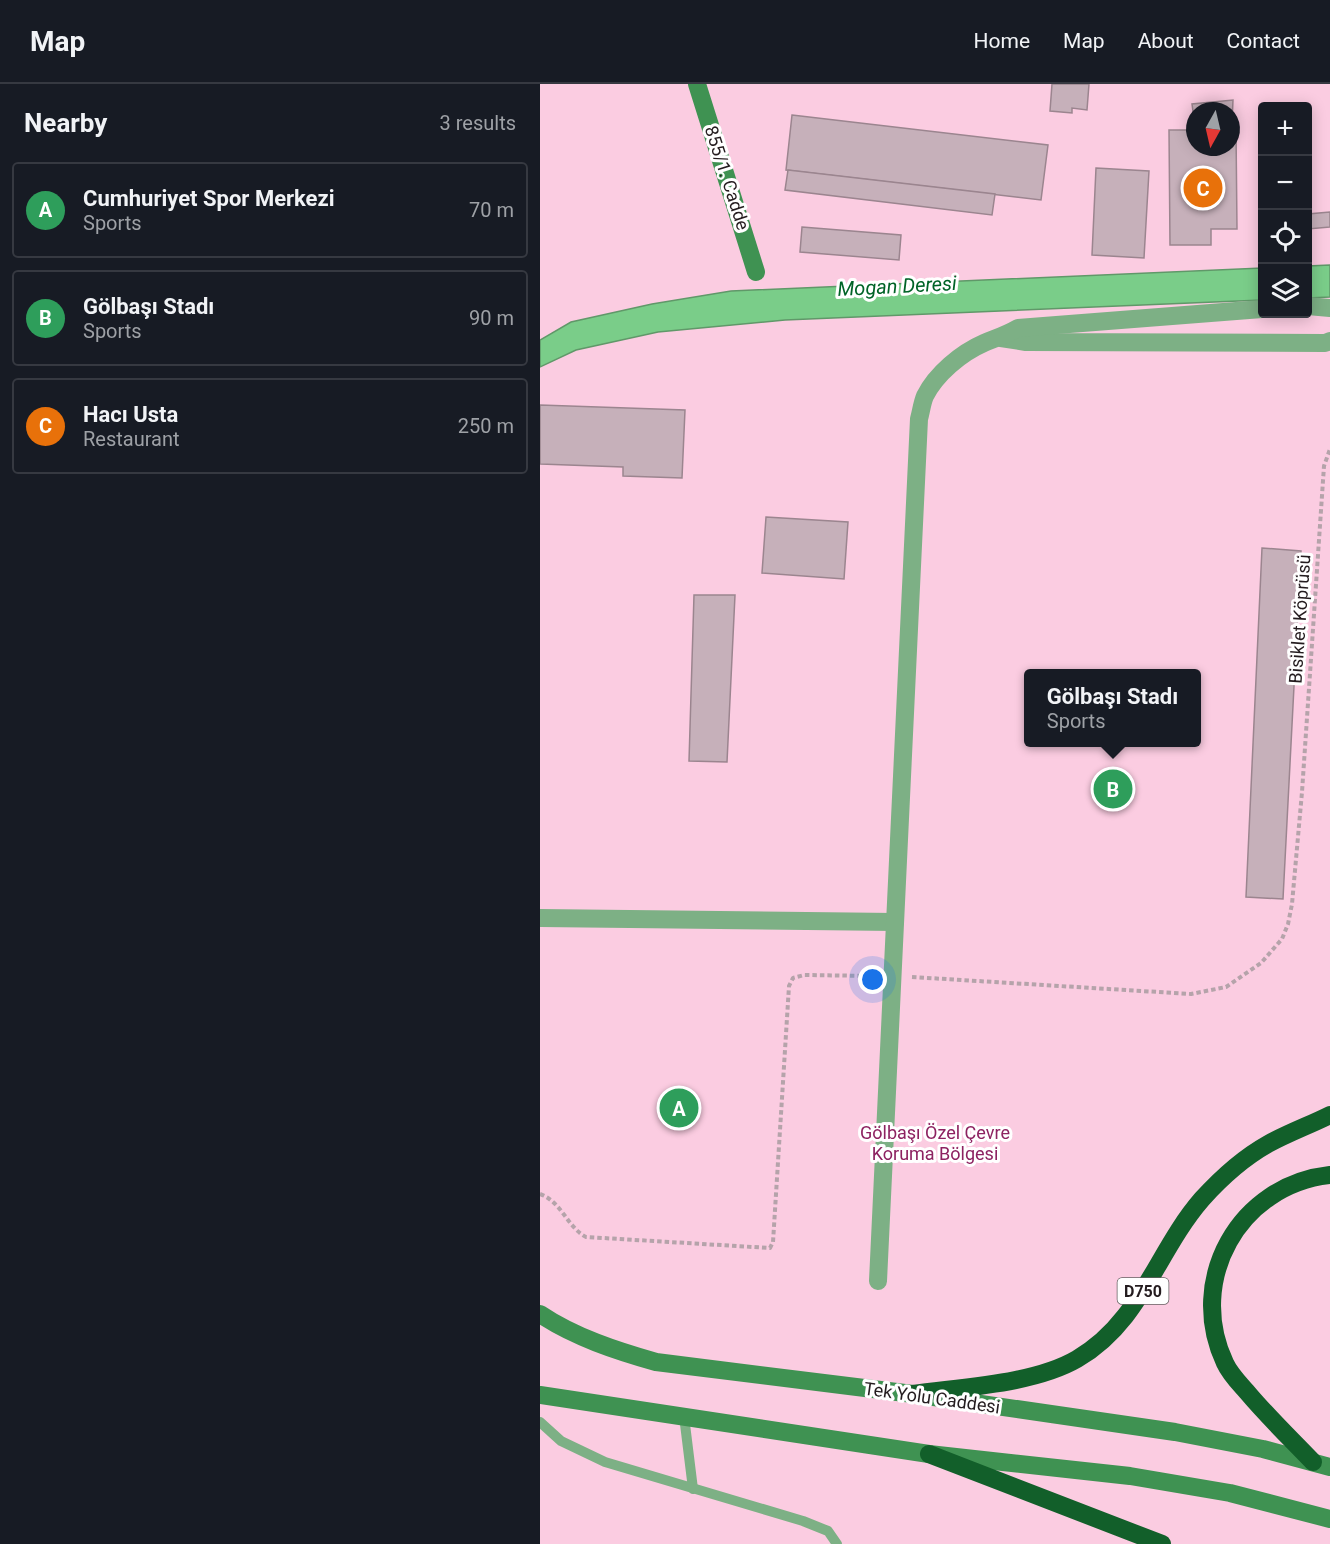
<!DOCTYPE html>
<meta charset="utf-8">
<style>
body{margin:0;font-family:Roboto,sans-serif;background:#20242c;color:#f1f3f6}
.controls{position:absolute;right:18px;top:18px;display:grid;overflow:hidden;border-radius:6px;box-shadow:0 3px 15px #0003}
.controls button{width:54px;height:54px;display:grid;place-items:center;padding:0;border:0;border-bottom:2px solid #363941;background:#171b24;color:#f1f3f6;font:30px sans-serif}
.compass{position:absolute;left:646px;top:18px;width:54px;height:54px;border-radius:50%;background:#171b24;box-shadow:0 3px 15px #0003;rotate:188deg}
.you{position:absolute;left:333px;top:896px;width:21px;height:21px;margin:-15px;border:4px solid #fff;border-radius:50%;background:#1a73e8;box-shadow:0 0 0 9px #1a73e833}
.badge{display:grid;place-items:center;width:39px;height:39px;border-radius:50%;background:#95b5a0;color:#fff;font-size:20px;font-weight:700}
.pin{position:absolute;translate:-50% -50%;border:3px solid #fff;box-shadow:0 2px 6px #0006}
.popup{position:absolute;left:484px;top:585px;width:177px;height:78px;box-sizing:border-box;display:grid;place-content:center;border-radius:6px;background:#171b24;filter:drop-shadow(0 2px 4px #0005);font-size:20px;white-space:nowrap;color:#9ea1a6}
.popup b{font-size:22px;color:#f1f3f6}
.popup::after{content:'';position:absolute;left:50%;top:100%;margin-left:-12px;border:12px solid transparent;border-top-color:#171b24}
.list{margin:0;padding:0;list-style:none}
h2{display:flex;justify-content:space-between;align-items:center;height:78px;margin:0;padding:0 24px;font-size:26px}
h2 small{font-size:20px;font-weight:400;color:#9ea1a6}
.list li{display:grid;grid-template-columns:39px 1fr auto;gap:18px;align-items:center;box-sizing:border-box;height:96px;margin:0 12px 12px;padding:0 12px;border:2px solid #363941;border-radius:6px}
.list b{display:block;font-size:22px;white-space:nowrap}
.list p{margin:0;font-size:20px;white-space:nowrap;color:#9ea1a6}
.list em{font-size:20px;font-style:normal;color:#9ea1a6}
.icon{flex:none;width:33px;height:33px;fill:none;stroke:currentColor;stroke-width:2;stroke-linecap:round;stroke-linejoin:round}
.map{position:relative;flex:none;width:790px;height:1460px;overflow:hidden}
header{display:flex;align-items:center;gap:36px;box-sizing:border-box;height:84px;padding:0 30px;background:#171b24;border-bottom:2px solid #363941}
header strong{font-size:28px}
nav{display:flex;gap:33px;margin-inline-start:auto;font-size:21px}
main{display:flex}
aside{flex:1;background:#171b24}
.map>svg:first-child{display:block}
</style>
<header>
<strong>Map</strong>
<nav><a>Home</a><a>Map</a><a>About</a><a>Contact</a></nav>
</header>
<main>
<aside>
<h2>Nearby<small>3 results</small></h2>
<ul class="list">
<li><span class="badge" style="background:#2e9e5b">A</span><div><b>Cumhuriyet Spor Merkezi</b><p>Sports</p></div><em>70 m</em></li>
<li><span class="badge" style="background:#2e9e5b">B</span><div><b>Gölbaşı Stadı</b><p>Sports</p></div><em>90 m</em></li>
<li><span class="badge" style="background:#e8710a">C</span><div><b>Hacı Usta</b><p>Restaurant</p></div><em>250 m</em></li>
</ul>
</aside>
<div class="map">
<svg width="790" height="1460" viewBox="0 0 790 1460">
<rect width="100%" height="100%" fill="#fce4ee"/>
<path fill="#fbcce1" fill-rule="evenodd" d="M0,0H790V1460H0ZM722,22H768V230H722ZM655,27H691V63H655ZM489,590H657V658H489Z"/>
<g fill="#7acd89" stroke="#609869" stroke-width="1.5">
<polygon points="790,181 790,213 768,214 768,182"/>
<polygon points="722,184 722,216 245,236 118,248 36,266 0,283 0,256 31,238 112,220 191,207"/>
</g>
<g fill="#c6b0ba" stroke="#9b858f" stroke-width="1.5">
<polygon points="512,0 549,0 547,26 532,24 532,29 510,27"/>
<polygon points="693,16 692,39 691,27 655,27 655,42 652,20"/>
<polygon points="252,31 508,61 501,116 246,86"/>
<polygon points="629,46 655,46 655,63 691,63 691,46 696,46 697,145 671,145 671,161 630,161"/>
<polygon points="556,84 609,87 604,174 552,171"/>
<polygon points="248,86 455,110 452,131 245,106"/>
<polygon points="790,128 790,143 768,145 768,130"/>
<polygon points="262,143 361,151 359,176 260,168"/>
<polygon points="0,321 145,326 142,394 83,392 83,383 0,380"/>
<polygon points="226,433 308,438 304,495 222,489"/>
<polygon points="722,464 761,467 743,815 706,813"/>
<polygon points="154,511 195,511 187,678 149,677"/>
</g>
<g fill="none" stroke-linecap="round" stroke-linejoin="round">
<g stroke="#b5a3aa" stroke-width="4" stroke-dasharray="4.5 3" stroke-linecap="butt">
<polyline points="372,893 651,910 686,903 721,879 742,855 748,840 752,820 762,708 784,382 790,365"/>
<path d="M0,1110C22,1118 27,1143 46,1153L230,1164L233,1158L249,902L253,894L264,891L334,892"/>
</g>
<g stroke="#7db085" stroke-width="10">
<polyline points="144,1332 153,1405"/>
<polyline points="0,1338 21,1357 65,1378 263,1437 288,1447 297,1460"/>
</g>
<g stroke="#7db085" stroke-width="18">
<polyline points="768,222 790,224"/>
<polyline points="461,254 486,258 785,259 790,257"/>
<polyline points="0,834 355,838"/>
<path d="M338,1197L379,335C381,328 382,319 385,312C396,290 421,269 444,259C456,254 466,251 478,244L722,225"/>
</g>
<g stroke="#3f9252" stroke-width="18">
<polyline points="157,0 216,188"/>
<path d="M0,1230C34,1253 77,1267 116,1278L373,1310L635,1348L723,1365L790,1383"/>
<polyline points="0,1311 389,1370 590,1392 690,1409 790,1435"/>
</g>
<g stroke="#125f2a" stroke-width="18">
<path d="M373,1310C423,1303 494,1300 537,1275C601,1238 616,1168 662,1115C681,1094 703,1074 728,1060C748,1049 770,1041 790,1031"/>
<polyline points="389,1370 622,1460"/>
<path d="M773,1378C751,1355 728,1333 707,1308C699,1299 690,1290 685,1279C646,1196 699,1101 790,1091"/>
</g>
</g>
<g text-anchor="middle" stroke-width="6" stroke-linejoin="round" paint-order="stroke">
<rect fill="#fff" stroke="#666062" stroke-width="1.5" x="577.5" y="1194" width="51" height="26" rx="4.5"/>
<g font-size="16" font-weight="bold" fill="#241c1f">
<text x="603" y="1213">D750</text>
</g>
<g font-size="18" fill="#241c1f" stroke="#fff">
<text transform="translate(187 94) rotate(72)" y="6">855/1. Cadde</text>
<text transform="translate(760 535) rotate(-86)" y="6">Bisiklet Köprüsü</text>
<text transform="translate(392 1314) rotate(8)" y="6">Tek Yolu Caddesi</text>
</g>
<g font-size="18" fill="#8d2261" stroke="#fff">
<text x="395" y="1055">Gölbaşı Özel Çevre<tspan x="395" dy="21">Koruma Bölgesi</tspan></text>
</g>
<g font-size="20" font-style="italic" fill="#006327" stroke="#fff">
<text transform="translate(357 202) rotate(-3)" y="7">Mogan Deresi</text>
</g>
</g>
</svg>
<div class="controls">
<button>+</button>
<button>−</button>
<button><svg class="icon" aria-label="locate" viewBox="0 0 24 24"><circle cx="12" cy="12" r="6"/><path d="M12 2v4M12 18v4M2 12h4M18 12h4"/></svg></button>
<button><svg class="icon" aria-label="layers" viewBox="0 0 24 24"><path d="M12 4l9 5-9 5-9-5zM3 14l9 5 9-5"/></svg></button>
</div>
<svg class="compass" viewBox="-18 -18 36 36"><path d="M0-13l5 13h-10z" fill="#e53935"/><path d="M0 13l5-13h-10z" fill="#9ea1a6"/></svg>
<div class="you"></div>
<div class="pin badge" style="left:139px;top:1024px;background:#2e9e5b">A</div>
<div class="pin badge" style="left:573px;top:705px;background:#2e9e5b">B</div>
<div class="popup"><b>Gölbaşı Stadı</b>Sports</div>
<div class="pin badge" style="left:663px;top:104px;background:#e8710a">C</div>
</div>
</main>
